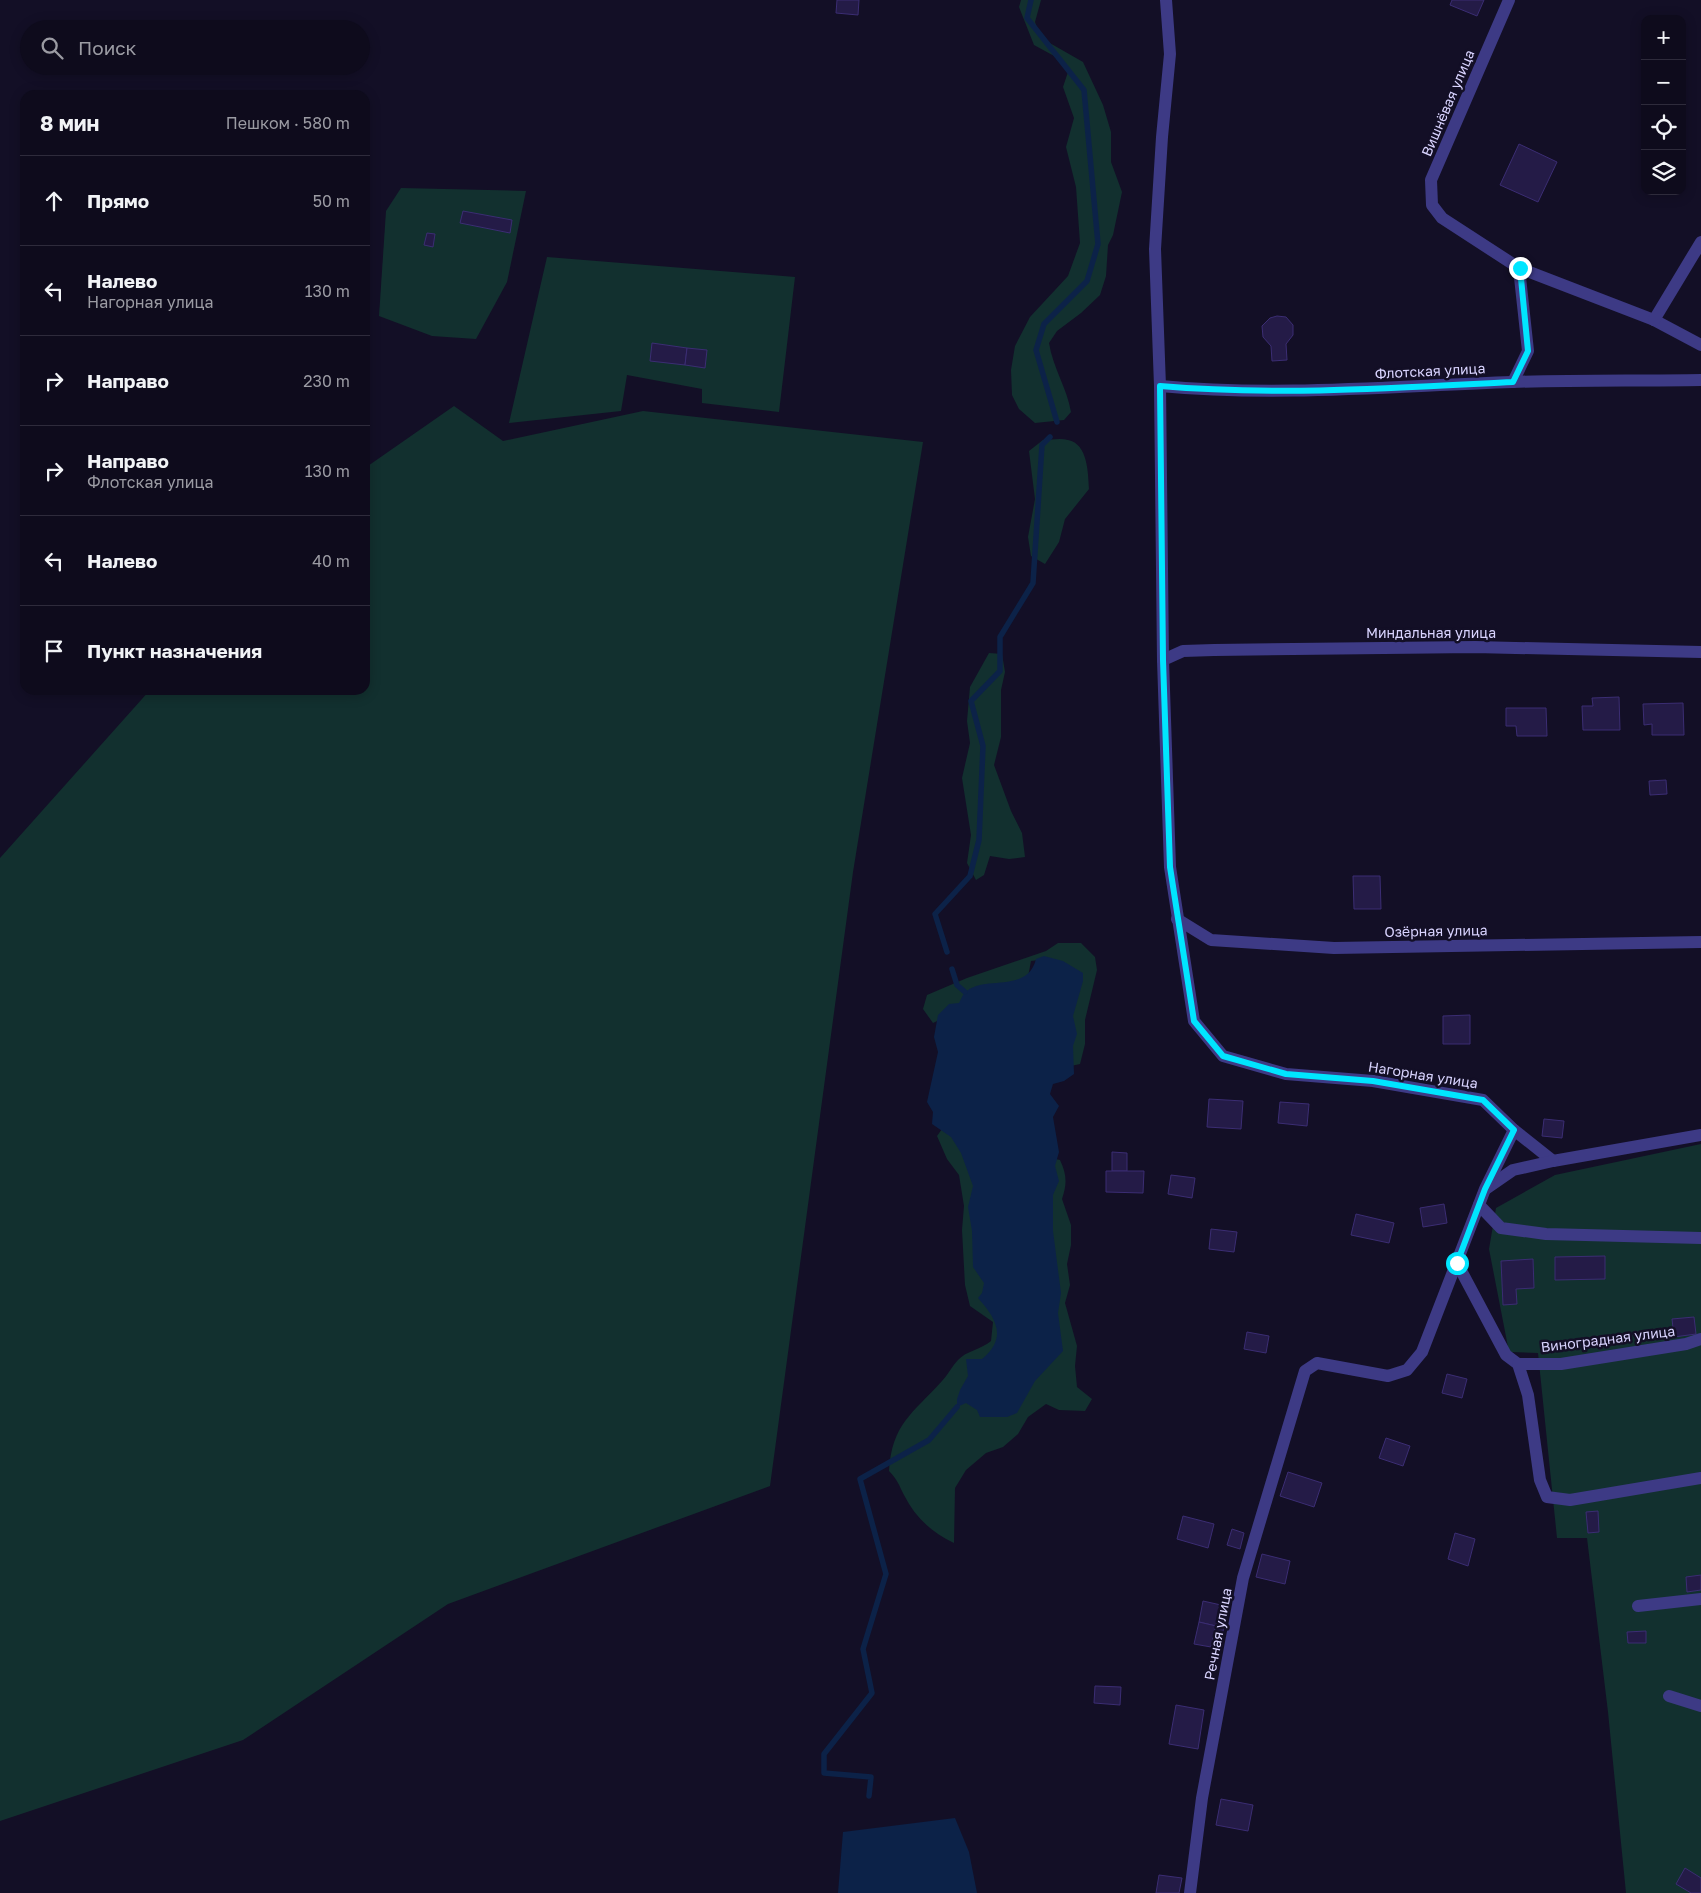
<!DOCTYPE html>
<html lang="ru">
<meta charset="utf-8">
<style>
body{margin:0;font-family:"Golos Text",sans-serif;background:#171425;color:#f1f3f6}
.controls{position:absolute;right:15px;top:15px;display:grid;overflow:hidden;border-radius:10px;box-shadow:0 2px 12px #0003}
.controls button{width:45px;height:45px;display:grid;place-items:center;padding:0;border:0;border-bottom:1px solid #2e2b3b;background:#0e0b1c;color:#f1f3f6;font:25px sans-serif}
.stop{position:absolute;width:15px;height:15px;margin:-11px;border:4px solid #00e5ff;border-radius:50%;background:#fff}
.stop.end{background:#00e5ff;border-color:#fff;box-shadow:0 1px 5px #0008}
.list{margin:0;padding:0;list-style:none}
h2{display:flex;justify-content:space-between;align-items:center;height:65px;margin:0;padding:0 20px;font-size:21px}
h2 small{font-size:16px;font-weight:400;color:#9b9ba3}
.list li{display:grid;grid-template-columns:32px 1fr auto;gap:15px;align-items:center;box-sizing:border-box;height:90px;padding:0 20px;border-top:1px solid #2e2b3b}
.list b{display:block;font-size:19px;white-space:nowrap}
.list p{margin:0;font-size:16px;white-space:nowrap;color:#9b9ba3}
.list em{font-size:16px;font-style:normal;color:#9b9ba3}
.icon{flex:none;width:28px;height:28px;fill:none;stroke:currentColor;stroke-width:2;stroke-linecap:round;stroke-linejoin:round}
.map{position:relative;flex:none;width:1701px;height:1893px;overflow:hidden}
.search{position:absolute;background:#0e0b1c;box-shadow:0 2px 12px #0003;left:20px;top:20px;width:350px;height:55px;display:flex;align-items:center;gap:12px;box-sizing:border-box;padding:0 18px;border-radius:28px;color:#9b9ba3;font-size:19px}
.panel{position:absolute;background:#0e0b1c;box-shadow:0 2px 12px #0003;left:20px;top:90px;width:350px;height:605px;border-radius:15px}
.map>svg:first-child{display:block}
</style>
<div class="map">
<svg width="1701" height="1893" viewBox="0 0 1701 1893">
<rect width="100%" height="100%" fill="#130f26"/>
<g fill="#12302f">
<path d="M1021,0H1041L1035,22L1041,38L1083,62L1103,105L1111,132V162L1122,192L1113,235L1108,245L1106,276L1100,295L1081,313L1057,331L1049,343C1053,368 1067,388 1071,412L1064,420L1035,423L1019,409L1012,395L1011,370L1015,346L1030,317L1068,276L1080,243L1076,187L1066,147L1074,118L1063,87L1069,69L1056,57L1034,45L1019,7Z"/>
<polygon points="401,188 526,191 507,282 476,339 432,336 379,316 386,211"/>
<polygon points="547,257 795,277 779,412 702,403 702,389 627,375 621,411 509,423"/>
<polygon points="454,406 503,441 643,411 923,442 853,872 770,1486 448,1604 243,1740 0,1821 0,858 150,690 365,690 365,468"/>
<path d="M1043,440C1051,440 1060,438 1068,440C1088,444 1088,473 1089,489L1065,519L1059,542L1045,564L1031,556L1028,537L1035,499L1029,451Z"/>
<polygon points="989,653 1002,654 1005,672 1001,690 1001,737 994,765 1011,811 1022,833 1025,857 1009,859 990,856 984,875 976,880 967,863 971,835 962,778 970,743 967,721 970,687"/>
<polygon points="1058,943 1081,943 1095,957 1097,970 1085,1020 1085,1044 1080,1064 1071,1066 1046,959 1031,961 1028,977 933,1023 923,1009 927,995 967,978 1046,951"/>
<path d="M942,1129L957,1137L977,1176L974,1214L984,1255L977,1266L992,1282L989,1299C1004,1320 1008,1342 1001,1367L973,1379V1396L986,1411L1006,1407L1016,1399L1012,1391L1004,1386C1009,1371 1013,1374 1022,1365C1039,1347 1042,1330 1045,1307H1053L1058,1295L1048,1245L1051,1198L1055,1180L1051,1158L1060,1160C1067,1175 1067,1184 1062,1199L1071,1225V1245L1067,1264L1070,1285L1065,1303L1077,1346L1075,1366L1077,1387L1092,1399L1085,1411L1059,1410L1046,1404L1028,1417L1018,1434L1003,1447L986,1453L966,1470L955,1488L954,1543C932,1533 915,1517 904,1495C899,1485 897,1479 889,1471C892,1424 912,1414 942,1381C948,1375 952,1366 958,1360C966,1351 982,1349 991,1341L993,1322L970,1306L965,1285L962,1230L964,1206L959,1175L947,1159L937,1136Z"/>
<polygon points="1701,1144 1701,1893 1626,1893 1608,1712 1587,1538 1557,1538 1538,1353 1509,1352 1489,1249 1496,1208 1555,1175"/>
</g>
<g fill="#0c2248">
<path d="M1044,956L1063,961L1083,973V981L1073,1016L1077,1034L1073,1046L1074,1074L1064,1081L1053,1084L1050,1094L1059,1106L1053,1117L1059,1152L1055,1166L1059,1181L1053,1195V1231L1061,1293L1058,1313L1063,1351L1035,1381L1017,1413L1007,1417H980L977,1410L966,1403L957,1407V1399L960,1390L968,1376L966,1359H982C1008,1338 996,1318 978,1298L982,1293L984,1283L973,1267L972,1231L968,1207L973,1186L961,1153L951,1137L932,1124L933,1112L927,1102L938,1052L934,1037L938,1015L949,1004L959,1003C961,1000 962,995 965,993C982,974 1027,995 1036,959Z"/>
<polygon points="955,1818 969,1852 977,1893 838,1893 843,1832"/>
</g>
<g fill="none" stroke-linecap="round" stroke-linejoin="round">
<g stroke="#0c2248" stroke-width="5.5">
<polyline points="1031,0 1027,18 1084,90 1098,244 1087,281 1044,324 1036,350 1057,422"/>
<polyline points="947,952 935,914 970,876 979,840 983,746 971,701 1000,671 1000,637 1033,583 1042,445 1050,437"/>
<polyline points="952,969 957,985 965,992"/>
<polyline points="869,1796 871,1777 824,1773 824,1754 872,1693 863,1649 886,1574 860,1479 929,1440 957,1407"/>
</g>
</g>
<g fill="#241b47" stroke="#3b2d73">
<polygon points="837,0 859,0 858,15 836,13"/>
<polygon points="1452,0 1484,0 1477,16 1450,5"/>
<polygon points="1519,144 1557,162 1538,202 1500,185"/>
<polygon points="463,211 512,220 510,233 460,223"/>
<polygon points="427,233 435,234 433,247 424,245"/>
<polygon points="1277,316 1286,317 1293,325 1293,335 1286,344 1287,360 1272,361 1271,346 1263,337 1262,326 1270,318"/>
<polygon points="652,343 687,348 685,365 650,361"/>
<polygon points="687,348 707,350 705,368 685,365"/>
<polygon points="1619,697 1620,730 1583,730 1582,706 1593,706 1592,698"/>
<polygon points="1683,703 1684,735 1652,735 1652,724 1644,725 1643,704"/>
<polygon points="1506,708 1546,708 1547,736 1517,736 1516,726 1506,726"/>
<polygon points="1666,780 1667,794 1650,795 1649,781"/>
<polygon points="1353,876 1380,876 1381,909 1354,909"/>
<polygon points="1470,1015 1470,1044 1443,1044 1443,1016"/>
<polygon points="1209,1099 1243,1101 1241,1129 1207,1127"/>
<polygon points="1280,1102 1309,1104 1307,1126 1278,1123"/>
<polygon points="1544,1119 1564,1121 1562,1138 1542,1136"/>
<polygon points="1112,1152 1127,1153 1127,1171 1112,1171"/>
<polygon points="1106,1171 1144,1171 1143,1193 1106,1192"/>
<polygon points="1171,1175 1195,1178 1192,1198 1168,1194"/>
<polygon points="1444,1204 1447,1223 1423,1227 1420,1208"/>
<polygon points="1356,1214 1394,1223 1389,1243 1351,1235"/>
<polygon points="1211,1229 1237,1232 1234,1252 1209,1249"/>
<polygon points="1605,1256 1605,1279 1555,1280 1555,1257"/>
<polygon points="1533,1259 1534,1288 1516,1289 1517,1304 1503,1305 1501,1261"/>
<polygon points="1694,1317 1696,1334 1674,1337 1672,1319"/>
<polygon points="1247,1332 1269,1336 1266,1353 1244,1349"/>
<polygon points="1447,1374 1467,1379 1462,1398 1442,1393"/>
<polygon points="1386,1438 1410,1446 1403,1466 1379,1458"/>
<polygon points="1288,1472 1322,1483 1314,1507 1280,1496"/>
<polygon points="1598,1511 1599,1532 1588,1533 1586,1512"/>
<polygon points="1183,1516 1214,1524 1208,1548 1177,1539"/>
<polygon points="1232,1529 1244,1533 1240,1549 1227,1545"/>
<polygon points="1455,1533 1475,1539 1468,1566 1448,1559"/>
<polygon points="1262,1554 1290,1561 1285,1584 1256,1577"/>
<polygon points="1701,1575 1701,1590 1687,1592 1686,1577"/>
<polygon points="1203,1601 1221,1605 1216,1626 1199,1622"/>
<polygon points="1199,1622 1216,1626 1211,1647 1194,1644"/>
<polygon points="1216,1626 1224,1627 1219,1649 1211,1647"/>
<polygon points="1646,1631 1646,1643 1628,1643 1627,1632"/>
<polygon points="1095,1686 1121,1687 1120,1705 1094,1703"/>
<polygon points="1176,1705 1204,1710 1198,1749 1169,1744"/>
<polygon points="1221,1799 1253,1805 1248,1831 1216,1825"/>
<polygon points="1685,1868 1701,1878 1701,1893 1691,1893 1676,1884"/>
<polygon points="1159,1875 1182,1878 1179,1893 1156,1893"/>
</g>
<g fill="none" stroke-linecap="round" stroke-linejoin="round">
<g stroke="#3d3a85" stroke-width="12">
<polyline points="1166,0 1170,54 1162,137 1155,249 1160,386 1163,660 1170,867 1194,1021 1223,1056 1286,1074 1373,1081 1483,1100 1514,1130 1553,1161 1701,1135"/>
<polyline points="1509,0 1431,180 1432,205 1442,218 1519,268 1654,320 1701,345"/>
<polyline points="1654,320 1701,242"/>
<polyline points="1513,382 1528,351 1519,268"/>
<path d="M1160,386C1277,397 1394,386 1512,382C1575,380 1638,381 1701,380"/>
<polyline points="1163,660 1183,651 1214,650 1475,647 1701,652"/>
<polyline points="1177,919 1211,940 1334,948 1701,942"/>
<polyline points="1487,1188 1513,1170 1553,1161"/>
<polyline points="1479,1205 1501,1228 1546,1234 1701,1238"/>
<polyline points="1457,1263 1506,1355 1518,1364 1528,1395 1540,1480 1547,1497 1570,1500 1701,1478"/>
<polyline points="1518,1364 1561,1364 1686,1344 1701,1339"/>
<polyline points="1638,1606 1701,1599"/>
<polyline points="1669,1696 1701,1706"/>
<polyline points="1190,1893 1202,1798 1243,1578 1305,1371 1317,1363 1388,1376 1407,1370 1422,1352 1485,1189 1514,1130"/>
</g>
</g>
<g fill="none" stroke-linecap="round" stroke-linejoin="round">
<path stroke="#00e5ff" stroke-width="6" d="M1457,1263L1485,1189L1514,1130L1483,1100L1373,1081L1286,1074L1223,1056L1194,1021L1170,867L1163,660L1160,386C1278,396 1396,388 1513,382L1528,351L1520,268"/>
</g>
<g text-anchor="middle" stroke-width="5" stroke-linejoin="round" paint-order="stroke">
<g font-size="14" fill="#d9d4ff" stroke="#130f26">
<text transform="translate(1448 103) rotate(-67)" y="5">Вишнёвая улица</text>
<text transform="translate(1430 371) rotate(-3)" y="5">Флотская улица</text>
<text x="1431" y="638">Миндальная улица</text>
<text transform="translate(1436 931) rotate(-1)" y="5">Озёрная улица</text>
<text transform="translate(1423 1075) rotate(9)" y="5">Нагорная улица</text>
<text transform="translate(1608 1339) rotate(-7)" y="5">Виноградная улица</text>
<text transform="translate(1218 1634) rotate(-79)" y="5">Речная улица</text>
</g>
</g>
</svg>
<div class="controls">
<button>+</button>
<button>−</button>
<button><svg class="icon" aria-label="locate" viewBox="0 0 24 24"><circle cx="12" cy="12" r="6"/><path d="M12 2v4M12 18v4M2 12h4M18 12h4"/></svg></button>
<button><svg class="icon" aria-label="layers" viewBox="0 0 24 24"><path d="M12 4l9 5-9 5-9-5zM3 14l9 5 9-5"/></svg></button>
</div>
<div class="stop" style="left:1457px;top:1263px"></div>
<div class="stop end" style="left:1520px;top:268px"></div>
<div class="search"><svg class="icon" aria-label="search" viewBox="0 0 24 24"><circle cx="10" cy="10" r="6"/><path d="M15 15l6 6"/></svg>Поиск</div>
<section class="panel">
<h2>8 мин<small>Пешком · 580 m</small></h2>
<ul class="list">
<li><svg class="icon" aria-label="ahead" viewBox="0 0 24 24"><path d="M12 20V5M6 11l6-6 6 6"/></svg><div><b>Прямо</b></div><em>50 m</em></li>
<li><svg class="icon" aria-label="left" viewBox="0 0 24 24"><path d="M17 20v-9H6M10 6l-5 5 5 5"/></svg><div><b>Налево</b><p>Нагорная улица</p></div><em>130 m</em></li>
<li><svg class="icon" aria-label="right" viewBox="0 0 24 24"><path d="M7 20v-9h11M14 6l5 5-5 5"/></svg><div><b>Направо</b></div><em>230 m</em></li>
<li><svg class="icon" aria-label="right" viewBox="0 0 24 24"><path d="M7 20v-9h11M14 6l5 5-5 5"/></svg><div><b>Направо</b><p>Флотская улица</p></div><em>130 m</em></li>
<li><svg class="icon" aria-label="left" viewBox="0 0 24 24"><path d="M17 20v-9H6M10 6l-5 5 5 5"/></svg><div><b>Налево</b></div><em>40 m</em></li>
<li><svg class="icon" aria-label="arrive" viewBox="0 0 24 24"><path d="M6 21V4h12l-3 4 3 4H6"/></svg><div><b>Пункт назначения</b></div></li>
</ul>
</section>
</div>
